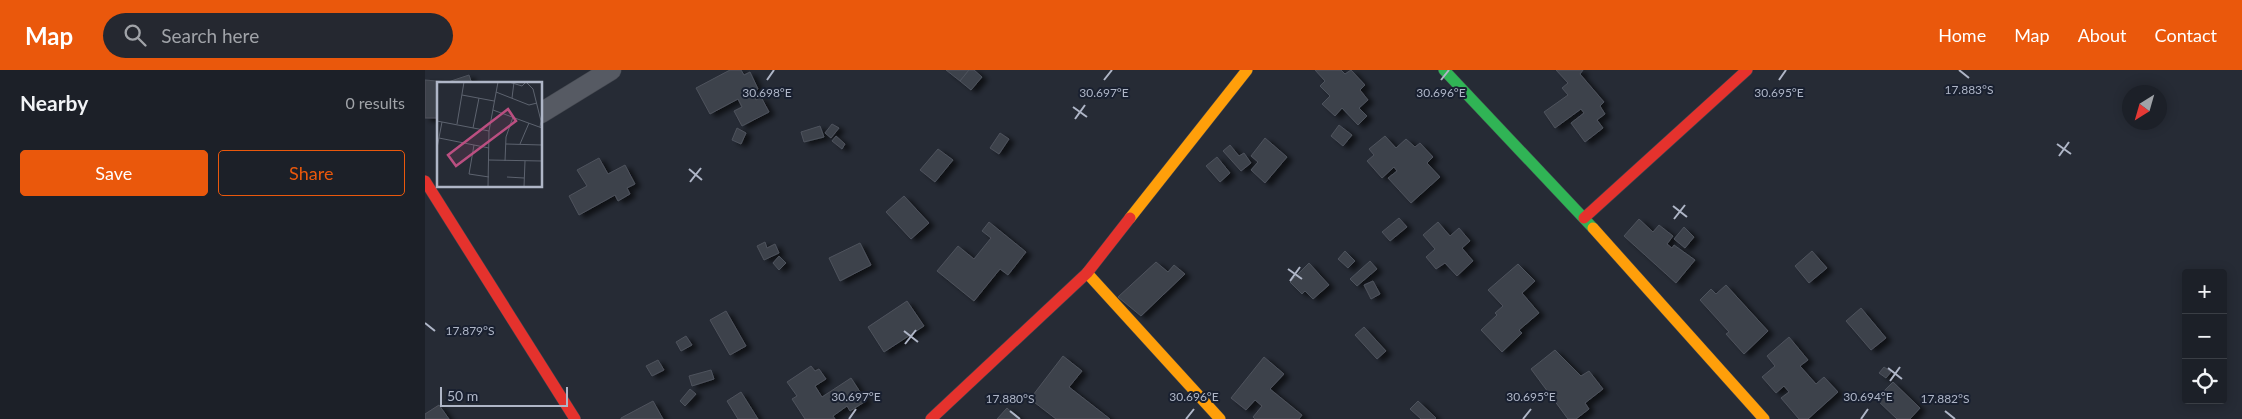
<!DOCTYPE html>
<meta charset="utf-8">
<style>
body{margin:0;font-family:Lato,sans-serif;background:#252830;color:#f1f3f6}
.controls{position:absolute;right:15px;bottom:15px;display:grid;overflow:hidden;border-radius:5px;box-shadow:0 2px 12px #0003}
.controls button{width:45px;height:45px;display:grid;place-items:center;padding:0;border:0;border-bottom:1px solid #3a3e45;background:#1c2028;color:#f1f3f6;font:25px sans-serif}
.compass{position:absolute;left:1697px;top:15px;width:45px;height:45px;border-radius:50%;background:#1c2028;box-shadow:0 2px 12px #0003;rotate:217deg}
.scale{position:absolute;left:15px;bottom:12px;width:128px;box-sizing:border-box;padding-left:5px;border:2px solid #afb6c7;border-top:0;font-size:14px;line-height:18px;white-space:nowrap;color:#afb6c7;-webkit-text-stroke:4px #192030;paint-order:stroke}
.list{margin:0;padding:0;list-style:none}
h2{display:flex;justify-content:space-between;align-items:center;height:65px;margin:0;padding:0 20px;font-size:21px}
h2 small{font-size:16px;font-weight:400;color:#a0a3a8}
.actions{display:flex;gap:10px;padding:15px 20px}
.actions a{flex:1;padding:11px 0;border:1px solid #ea580c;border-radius:5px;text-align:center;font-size:18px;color:#ea580c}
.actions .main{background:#ea580c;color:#fff}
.icon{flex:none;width:28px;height:28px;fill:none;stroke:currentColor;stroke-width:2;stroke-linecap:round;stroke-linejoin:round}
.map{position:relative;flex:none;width:1817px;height:349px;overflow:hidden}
header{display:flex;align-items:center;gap:30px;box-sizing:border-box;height:70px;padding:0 25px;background:#ea580c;color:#fff}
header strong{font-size:24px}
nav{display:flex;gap:28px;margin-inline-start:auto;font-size:18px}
.search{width:350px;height:45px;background:#252830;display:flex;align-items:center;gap:12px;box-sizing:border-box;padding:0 18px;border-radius:28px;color:#a0a3a8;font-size:19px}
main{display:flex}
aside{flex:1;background:#1c2028}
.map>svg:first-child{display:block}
</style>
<header>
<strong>Map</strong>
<div class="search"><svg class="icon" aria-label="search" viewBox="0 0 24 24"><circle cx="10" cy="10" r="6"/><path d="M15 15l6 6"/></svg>Search here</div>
<nav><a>Home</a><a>Map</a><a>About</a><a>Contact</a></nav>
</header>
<main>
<aside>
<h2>Nearby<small>0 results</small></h2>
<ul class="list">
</ul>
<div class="actions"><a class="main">Save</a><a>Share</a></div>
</aside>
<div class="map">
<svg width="1817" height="349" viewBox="0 0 1817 349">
<defs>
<filter id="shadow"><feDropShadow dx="5.5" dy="3" stdDeviation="2.5" flood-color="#0009"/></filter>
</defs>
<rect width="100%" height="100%" fill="#262b35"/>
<g fill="#3e424b" stroke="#4e535d" filter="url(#shadow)">
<polygon points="305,0 316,0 319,5 325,2 333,19 327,22 331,30 336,27 344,42 317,56 309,41 317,37 313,29 285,44 271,18"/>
<polygon points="521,0 544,0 535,11"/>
<polygon points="544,0 549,0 557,7 546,20 535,11"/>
<polygon points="890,0 916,0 920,4 926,0 940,15 935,20 943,30 934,38 942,46 933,55 917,38 910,46 897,34 905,26 895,16 900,11"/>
<polygon points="1131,0 1158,0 1155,4 1179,32 1175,36 1180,44 1172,50 1178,58 1160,72 1146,53 1159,43 1156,39 1130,58 1119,42 1143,25 1137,18 1143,13"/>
<polygon points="44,5 47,14 14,14 14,48 0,48 0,10 23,12"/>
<polygon points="407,54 414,58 406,68 400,63"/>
<polygon points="914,55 927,65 918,76 906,66"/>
<polygon points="395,56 399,67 379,72 376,62"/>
<polygon points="312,58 321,63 316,74 307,70"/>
<polygon points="575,63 584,69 574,84 565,78"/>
<polygon points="411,66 420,74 417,79 407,71"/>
<polygon points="960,66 971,78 981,69 990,77 995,73 1008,87 1002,93 1015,107 986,133 963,108 972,101 969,97 957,108 942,91 949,85 944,79"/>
<polygon points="840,68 862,87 840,113 826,100 833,92 826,86"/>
<polygon points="805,75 814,86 819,83 826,93 816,101 798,81"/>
<polygon points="513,79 528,90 510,112 495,100"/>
<polygon points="792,87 805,103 795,112 781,96"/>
<polygon points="174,88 183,104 200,95 210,114 202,118 205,124 193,131 190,125 154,145 144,126 162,116 152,100"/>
<polygon points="479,126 504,153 486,169 461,142"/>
<polygon points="974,148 982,157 965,171 957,162"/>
<polygon points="1214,149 1228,162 1234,155 1248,166 1242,174 1247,178 1249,175 1270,190 1251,213 1199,166"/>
<polygon points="564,152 601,182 583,205 575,199 549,231 512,201 533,176 549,189 566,168 557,161"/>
<polygon points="1013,152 1025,166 1034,158 1045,171 1037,178 1048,191 1032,206 1020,193 1011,199 1001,187 1010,179 998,165"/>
<polygon points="1259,157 1269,167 1260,178 1249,169"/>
<polygon points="340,172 342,178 350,174 354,183 339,190 332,176"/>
<polygon points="435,173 446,195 415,211 404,188"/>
<polygon points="920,181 930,191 923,198 913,189"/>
<polygon points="1387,181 1402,198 1384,213 1370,196"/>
<polygon points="354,186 361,193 354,200 348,193"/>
<polygon points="945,191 952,199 932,216 925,209"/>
<polygon points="731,192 743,202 749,195 760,204 716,246 693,227"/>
<polygon points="884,193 904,215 888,229 880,221 877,224 865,212"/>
<polygon points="1093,194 1110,211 1097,223 1114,243 1094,260 1097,263 1077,282 1056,260 1072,245 1070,243 1078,236 1063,220"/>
<polygon points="948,211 955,224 946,229 939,215"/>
<polygon points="1301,215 1343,261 1319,284 1301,264 1304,262 1275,230 1286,219 1291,224"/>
<polygon points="482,231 499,256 459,282 443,257"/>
<polygon points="1436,238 1461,268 1446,280 1421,251"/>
<polygon points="301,241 321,276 305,285 285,250"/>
<polygon points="939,257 961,281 952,289 930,265"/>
<polygon points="261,266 267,275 256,281 251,272"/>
<polygon points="1364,267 1383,290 1375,296 1391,314 1399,307 1413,322 1383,349 1374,349 1356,328 1364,322 1359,316 1351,323 1337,307 1350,296 1342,286"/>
<polygon points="1130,280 1156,306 1164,301 1178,319 1160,333 1164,339 1151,349 1143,349 1106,299"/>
<polygon points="638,286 657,301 644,317 685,349 631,349 605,329"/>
<polygon points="839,287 859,304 845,319 877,345 874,349 830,349 828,347 837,336 830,330 821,340 806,328"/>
<polygon points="233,290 239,300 227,306 221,296"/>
<polygon points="386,296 390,301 394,299 401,309 390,316 397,327 426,308 441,331 425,341 422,336 408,346 410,349 380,349 367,329 372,326 362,312"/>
<polygon points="1459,297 1466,302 1461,308 1454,303"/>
<polygon points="286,300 289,309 267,316 264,306"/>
<polygon points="1468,312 1495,338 1485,349 1472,349 1451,329"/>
<polygon points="265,319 271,324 260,336 255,331"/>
<polygon points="316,322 333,349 313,349 302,331"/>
<polygon points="228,331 238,349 196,349 196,348"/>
<polygon points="993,331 1011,348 1010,349 996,349 985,339"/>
<polygon points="14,335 24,349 0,349 0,344"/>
<polygon points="582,338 594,349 572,349"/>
</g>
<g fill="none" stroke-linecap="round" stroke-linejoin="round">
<defs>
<polyline id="street" points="116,43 186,0"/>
<polyline id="fast" points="1019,0 1168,158"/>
<g id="slow">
<polyline points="705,148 822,0"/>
<polyline points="1168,158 1339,349"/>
<polyline points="662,203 795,349"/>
</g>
<g id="jam">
<polyline points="0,111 150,349"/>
<polyline points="1159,148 1322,0"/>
<polyline points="506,349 662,203 705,148"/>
</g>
</defs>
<use href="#street" stroke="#42464e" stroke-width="21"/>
<use href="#fast" stroke="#42464e" stroke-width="12"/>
<use href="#slow" stroke="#42464e" stroke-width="12"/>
<use href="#jam" stroke="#42464e" stroke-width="12"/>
<use href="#street" stroke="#565a63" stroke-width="20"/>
<use href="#fast" stroke="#30b455" stroke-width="11"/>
<use href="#slow" stroke="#ff9f0a" stroke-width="11"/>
<use href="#jam" stroke="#e5322d" stroke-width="11"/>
</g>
<path fill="none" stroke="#afb6c7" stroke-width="2" d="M1534,0L1544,8M342,10L349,0M679,10L687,0M1016,10L1024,0M1354,10L1361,0M648,37L662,47M650,49L660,35M1632,74L1646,84M1634,86L1644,72M264,99L277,110M265,112L276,98M1248,136L1262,147M1249,149L1260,135M863,199L877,209M865,211L875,197M0,253L10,261M479,261L493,272M480,274L491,260M1463,298L1477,309M1465,311L1475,297M585,341L595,349M1520,341L1530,349M424,349L431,339M761,349L769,339M1098,349L1106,339M1436,349L1443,339"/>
<g transform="translate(12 12)">
<rect width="105" height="105" fill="#262b35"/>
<path fill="none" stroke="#5d636f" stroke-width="1" d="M72,0L85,4L89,0M89,0L96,7L104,39L103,45M59,10L92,23L100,21M25,13L57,19M75,16L77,0M56,28L105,46M0,39L52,49M20,42L27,0M36,46L42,16M2,56L52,66M69,62L105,63M83,62L92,41M37,63L32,92L52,95M0,66L5,40M52,78L105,79M68,79L69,55L76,35M70,95L87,96M51,105L52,49L61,0M87,105L88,79"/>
<path fill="#bb4f81" fill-opacity="0.15" stroke="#bb4f81" stroke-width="2.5" d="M71,27L79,39L19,84L11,73Z"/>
<rect width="105" height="105" fill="none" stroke="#afb6c7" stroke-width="2.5"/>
</g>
<g font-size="12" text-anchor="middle" fill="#afb6c7" stroke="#192030" stroke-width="4" stroke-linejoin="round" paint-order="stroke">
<text x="1544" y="24">17.883°S</text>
<text x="342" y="27">30.698°E</text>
<text x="679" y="27">30.697°E</text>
<text x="1016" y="27">30.696°E</text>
<text x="1354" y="27">30.695°E</text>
<text x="45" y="265">17.879°S</text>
<text x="431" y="331">30.697°E</text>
<text x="769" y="331">30.696°E</text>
<text x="1106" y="331">30.695°E</text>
<text x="1443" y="331">30.694°E</text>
<text x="585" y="333">17.880°S</text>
<text x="1520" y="333">17.882°S</text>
</g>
</svg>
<div class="controls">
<button>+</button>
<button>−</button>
<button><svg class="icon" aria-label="locate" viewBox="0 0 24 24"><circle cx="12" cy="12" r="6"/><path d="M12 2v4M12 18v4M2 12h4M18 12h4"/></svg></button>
</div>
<svg class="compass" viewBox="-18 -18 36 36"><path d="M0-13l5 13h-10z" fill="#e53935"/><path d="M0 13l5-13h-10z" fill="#a0a3a8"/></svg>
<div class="scale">50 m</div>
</div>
</main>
